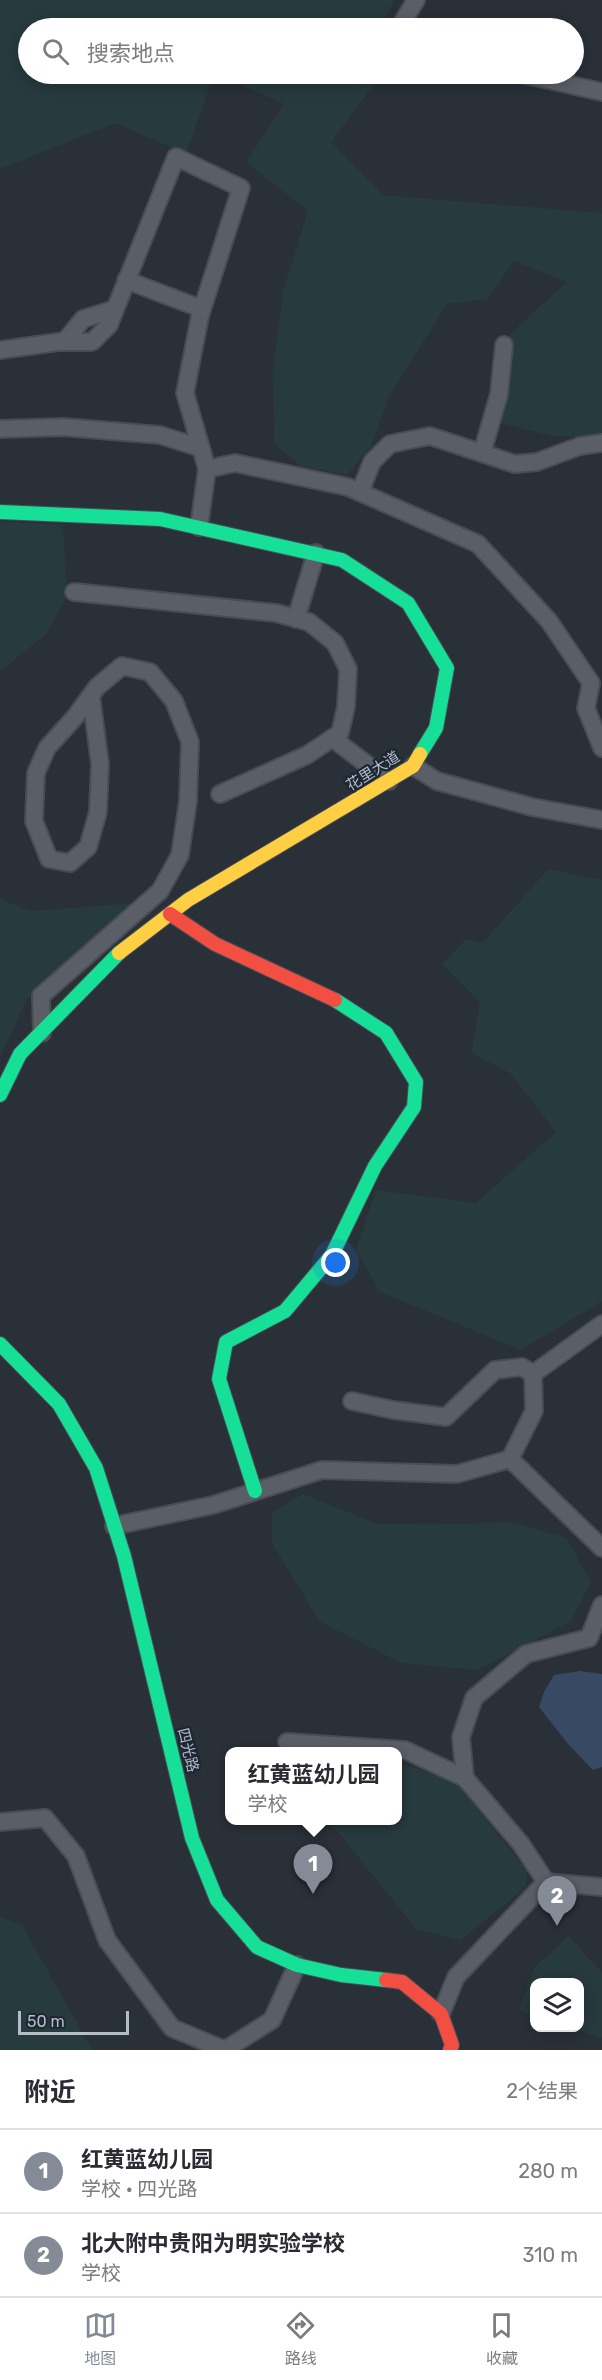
<!DOCTYPE html>
<html lang="zh">
<meta charset="utf-8">
<style>
body{margin:0;font-family:Rubik,"Noto Sans SC",sans-serif;background:#f7f7f7;color:#2b2b33}
.controls{position:absolute;right:18px;bottom:18px;display:grid;overflow:hidden;border-radius:12px;box-shadow:0 3px 15px #0003}
.controls button{width:54px;height:54px;display:grid;place-items:center;padding:0;border:0;border-bottom:2px solid #e1e1e2;background:#fff;color:#2b2b33;font:30px sans-serif}
.scale{position:absolute;left:18px;bottom:15px;width:111px;box-sizing:border-box;padding-left:6px;border:3px solid #b4bcc9;border-top:0;font-size:16px;line-height:21px;white-space:nowrap;color:#b4bcc9;-webkit-text-stroke:4px #1d2633;paint-order:stroke}
.you{position:absolute;left:336px;top:1263px;width:21px;height:21px;margin:-15px;border:4px solid #fff;border-radius:50%;background:#1a73e8;box-shadow:0 0 0 9px #1a73e833}
.badge{display:grid;place-items:center;width:39px;height:39px;border-radius:50%;background:#848b96;color:#fff;font-size:20px;font-weight:700}
.pin{position:absolute;translate:-50% -50px;filter:drop-shadow(0 2px 3px #0008)}
.pin::after{content:'';position:absolute;top:32px;width:21px;height:18px;background:inherit;clip-path:polygon(0 0,100% 0,50% 100%)}
.popup{position:absolute;left:225px;top:1747px;width:177px;height:78px;box-sizing:border-box;display:grid;place-content:center;border-radius:12px;background:#fff;filter:drop-shadow(0 2px 4px #0005);font-size:20px;white-space:nowrap;color:#7c7c81}
.popup b{font-size:22px;color:#2b2b33}
.popup::after{content:'';position:absolute;left:50%;top:100%;margin-left:-12px;border:12px solid transparent;border-top-color:#fff}
.list{margin:0;padding:0;list-style:none}
h2{display:flex;justify-content:space-between;align-items:center;height:78px;margin:0;padding:0 24px;font-size:26px}
h2 small{font-size:20px;font-weight:400;color:#7c7c81}
.list li{display:grid;grid-template-columns:39px 1fr auto;gap:18px;align-items:center;box-sizing:border-box;height:84px;padding:0 24px;border-top:2px solid #e1e1e2}
.list b{display:block;font-size:22px;white-space:nowrap}
.list p{margin:0;font-size:20px;white-space:nowrap;color:#7c7c81}
.list em{font-size:20px;font-style:normal;color:#7c7c81}
.icon{flex:none;width:33px;height:33px;fill:none;stroke:currentColor;stroke-width:2;stroke-linecap:round;stroke-linejoin:round}
.map{position:relative;flex:none;width:602px;height:2050px;overflow:hidden}
.search{position:absolute;background:#fff;box-shadow:0 3px 15px #0003;left:18px;right:18px;top:18px;height:66px;display:flex;align-items:center;gap:15px;box-sizing:border-box;padding:0 21px;border-radius:33px;color:#7c7c81;font-size:22px}
.sheet{height:246px;background:#fff}
nav{display:flex;justify-content:space-around;align-items:center;box-sizing:border-box;height:84px;border-top:2px solid #e1e1e2;background:#fff;font-size:16px;color:#7c7c81}
nav a{display:grid;justify-items:center;gap:3px}
nav .on{color:#848b96}
.map>svg:first-child{display:block}
</style>
<div class="map">
<svg width="602" height="2050" viewBox="0 0 602 2050">
<rect width="100%" height="100%" fill="#2a3038"/>
<g fill="#273a3e">
<polygon points="0,0 394,0 380,28 116,28 113,26 111,28 28,28 28,74 214,74 186,154 115,123 0,169"/>
<polygon points="217,74 382,74 331,142 383,195 602,213 602,438 552,436 500,423 511,333 567,282 514,261 488,299 447,304 388,398 371,447 347,475 300,466 274,443 273,371 283,291 308,211 246,162 284,104"/>
<polygon points="0,522 63,525 67,597 45,635 0,671"/>
<polygon points="548,869 602,880 602,1301 521,1350 380,1292 356,1249 376,1190 476,1203 556,1132 510,1073 471,1053 480,1003 442,964 466,939 483,943"/>
<polygon points="0,899 30,911 135,903 43,981 26,1001 0,1058"/>
<polygon points="303,1494 378,1524 515,1523 566,1538 591,1582 571,1621 478,1670 401,1663 319,1621 272,1543 272,1513"/>
<polygon points="397,1764 414,1767 458,1784 527,1871 526,1887 461,1940 417,1930 329,1821 397,1820"/>
<polygon points="0,1917 22,1925 92,2050 0,2050"/>
<polygon points="569,1936 602,1973 602,2038 572,2028 580,2028 580,1982 534,1982 534,2015 519,2010 534,1968"/>
</g>
<polygon fill="#384963" points="580,1671 602,1674 602,1767 593,1770 568,1744 539,1707 544,1692 554,1675"/>
<g fill="none" stroke-linecap="round" stroke-linejoin="round">
<defs>
<g id="street">
<polyline points="399,28 416,0"/>
<polyline points="522,74 602,92"/>
<polyline points="126,280 202,309"/>
<polyline points="64,342 83,319 115,309"/>
<polyline points="0,350 58,342 92,342 109,325 176,157 241,188 200,316 185,393 201,448"/>
<polyline points="0,429 63,427 160,435 201,448 207,469 199,527"/>
<polyline points="482,453 499,394 504,345"/>
<polyline points="207,469 235,463 348,487 478,544 549,621 591,683 586,708 602,748"/>
<polyline points="360,492 372,462 390,444 430,436 515,464 537,462 580,446 602,443"/>
<polyline points="74,592 276,613 309,622 335,643 348,669 346,707 340,733 307,755 220,794"/>
<polyline points="296,619 316,553"/>
<polyline points="332,738 389,781"/>
<polyline points="413,766 437,781 532,807 602,820"/>
<polyline points="42,1033 41,996 160,891 180,855 188,801 190,742 174,701 150,672 122,666 97,687 75,717 47,748 36,773 34,821 49,859 70,863 88,847 98,812 100,764 91,696"/>
<polyline points="533,1374 602,1324"/>
<polyline points="352,1401 393,1410 446,1417 495,1370 522,1367 533,1374 534,1411 510,1459"/>
<polyline points="114,1526 213,1505 322,1470 457,1474 510,1459 602,1548"/>
<polyline points="287,1742 405,1750 465,1778 521,1844 546,1882"/>
<polyline points="465,1778 461,1737 474,1698 526,1654 589,1638 602,1605"/>
<polyline points="0,1822 45,1818 76,1856 107,1940 172,2028 225,2050 272,2020 297,1965"/>
<polyline points="441,2014 456,1977 546,1882 602,1887"/>
</g>
<g id="fast">
<polyline points="0,512 160,519 342,560 408,603 447,668 436,728 420,754"/>
<polyline points="0,1095 20,1054 119,953"/>
<polyline points="0,1344 59,1404 96,1468 124,1556 192,1838 217,1900 257,1947 297,1965 341,1975 386,1980"/>
<polyline points="255,1491 219,1379 226,1342 285,1311 332,1255 375,1166 414,1107 416,1082 386,1033 335,1000"/>
</g>
<polyline id="slow" points="119,953 188,900 413,766 420,754"/>
<g id="jam">
<polyline points="170,914 215,944 335,1000"/>
<polyline points="386,1980 402,1982 441,2014 452,2045 450,2050"/>
</g>
</defs>
<use href="#street" stroke="#484c53" stroke-width="20"/>
<use href="#fast" stroke="#484c53" stroke-width="16"/>
<use href="#slow" stroke="#484c53" stroke-width="16"/>
<use href="#jam" stroke="#484c53" stroke-width="16"/>
<use href="#street" stroke="#5a5e66" stroke-width="16"/>
<use href="#fast" stroke="#16e098" stroke-width="14"/>
<use href="#slow" stroke="#ffcf43" stroke-width="14"/>
<use href="#jam" stroke="#f24e42" stroke-width="14"/>
</g>
<g text-anchor="middle" stroke-width="4.5" stroke-linejoin="round" paint-order="stroke">
<g font-size="15" fill="#b4bcc9" stroke="#1d2633">
<text transform="translate(373 771) rotate(-32)" y="5">花里大道</text>
<text transform="translate(188 1750) rotate(76)" y="5">四光路</text>
</g>
</g>
</svg>
<div class="controls">
<button><svg class="icon" aria-label="layers" viewBox="0 0 24 24"><path d="M12 4l9 5-9 5-9-5zM3 14l9 5 9-5"/></svg></button>
</div>
<div class="scale">50 m</div>
<div class="you"></div>
<div class="pin badge" style="left:313px;top:1894px">1</div>
<div class="popup"><b>红黄蓝幼儿园</b>学校</div>
<div class="pin badge" style="left:557px;top:1926px">2</div>
<div class="search"><svg class="icon" aria-label="search" viewBox="0 0 24 24"><circle cx="10" cy="10" r="6"/><path d="M15 15l6 6"/></svg>搜索地点</div>
</div>
<section class="sheet">
<h2>附近<small>2个结果</small></h2>
<ul class="list">
<li><span class="badge">1</span><div><b>红黄蓝幼儿园</b><p>学校 · 四光路</p></div><em>280 m</em></li>
<li><span class="badge">2</span><div><b>北大附中贵阳为明实验学校</b><p>学校</p></div><em>310 m</em></li>
</ul>
</section>
<nav>
<a class="on"><svg class="icon" aria-label="map" viewBox="0 0 24 24"><path d="M3 6l6-2 6 2 6-2v14l-6 2-6-2-6 2zM9 4v14M15 6v14"/></svg>地图</a>
<a><svg class="icon" aria-label="directions" viewBox="0 0 24 24"><path d="M12 3l9 9-9 9-9-9zM9 14v-3h6M13 9l2 2-2 2"/></svg>路线</a>
<a><svg class="icon" aria-label="saved" viewBox="0 0 24 24"><path d="M7 4h10v16l-5-4-5 4z"/></svg>收藏</a>
</nav>
